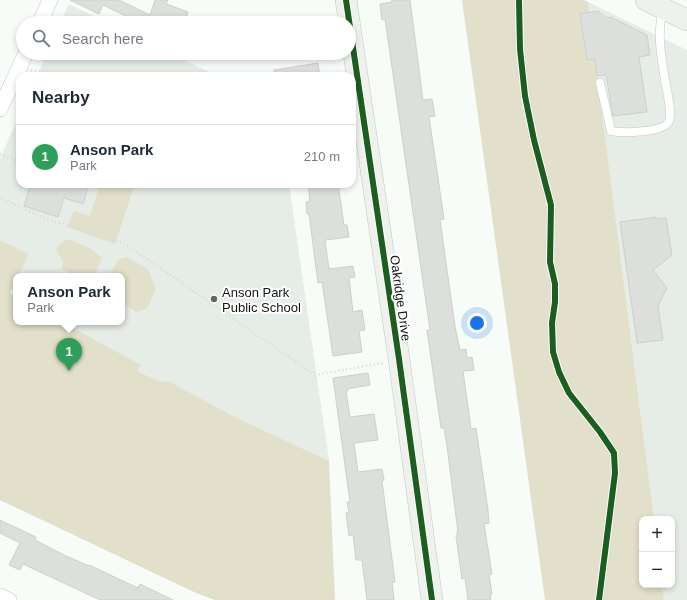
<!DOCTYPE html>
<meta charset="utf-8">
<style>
body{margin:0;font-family:Helvetica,sans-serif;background:#f2f2f3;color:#1f2937}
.controls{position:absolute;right:12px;bottom:12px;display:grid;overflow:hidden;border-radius:8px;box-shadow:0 2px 6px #0003}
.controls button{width:36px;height:36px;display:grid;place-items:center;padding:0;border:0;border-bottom:1px solid #e0e1e3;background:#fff;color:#1f2937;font:20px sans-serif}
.you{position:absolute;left:477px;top:323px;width:14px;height:14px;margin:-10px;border:3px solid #fff;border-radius:50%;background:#1a73e8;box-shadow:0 0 0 6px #1a73e833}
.badge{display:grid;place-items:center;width:26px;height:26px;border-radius:50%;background:#636664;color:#fff;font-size:13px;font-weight:700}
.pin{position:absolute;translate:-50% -33px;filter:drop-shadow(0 1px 2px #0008)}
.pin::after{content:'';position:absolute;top:21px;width:14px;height:12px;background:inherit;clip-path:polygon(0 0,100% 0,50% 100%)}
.popup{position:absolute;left:13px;top:273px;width:112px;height:52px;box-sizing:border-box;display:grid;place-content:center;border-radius:8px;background:#fff;filter:drop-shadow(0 1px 3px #0005);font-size:13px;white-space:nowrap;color:#747a83}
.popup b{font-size:15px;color:#1f2937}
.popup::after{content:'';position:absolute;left:50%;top:100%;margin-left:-8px;border:8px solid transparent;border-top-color:#fff}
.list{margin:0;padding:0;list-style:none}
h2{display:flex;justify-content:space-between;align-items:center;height:52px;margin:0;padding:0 16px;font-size:17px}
h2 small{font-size:13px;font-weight:400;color:#747a83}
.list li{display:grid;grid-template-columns:26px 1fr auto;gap:12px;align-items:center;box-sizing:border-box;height:64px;padding:0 16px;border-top:1px solid #e0e1e3}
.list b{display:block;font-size:15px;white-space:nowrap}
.list p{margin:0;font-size:13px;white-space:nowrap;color:#747a83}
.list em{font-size:13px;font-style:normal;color:#747a83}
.icon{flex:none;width:22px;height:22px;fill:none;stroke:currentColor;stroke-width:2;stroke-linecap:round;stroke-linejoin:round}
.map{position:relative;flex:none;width:687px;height:600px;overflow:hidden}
.search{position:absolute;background:#fff;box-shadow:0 2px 6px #0003;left:16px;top:16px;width:340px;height:44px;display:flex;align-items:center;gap:10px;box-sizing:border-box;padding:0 14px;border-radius:22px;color:#747a83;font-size:15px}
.panel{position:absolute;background:#fff;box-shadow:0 2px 6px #0003;left:16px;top:72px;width:340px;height:116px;border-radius:12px}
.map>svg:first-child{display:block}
</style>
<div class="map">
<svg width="687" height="600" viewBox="0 0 687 600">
<rect width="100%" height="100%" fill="#f7fcf8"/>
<g fill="#e5ede6">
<polygon points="588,2 687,50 687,600 664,600 662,585 672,585 672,519 654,519"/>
<polygon points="69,4 108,23 60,23"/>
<polygon points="47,53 170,53 217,76 37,76"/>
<polygon points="20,114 20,184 289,184 329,461 33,322 122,322 122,276 19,276 29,254 0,240 0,158"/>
</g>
<g fill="#e2e0ca">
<polygon points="462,0 584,0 588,2 654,519 642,519 642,585 662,585 664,600 545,600"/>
<polygon points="100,184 135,184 115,244 67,227 74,211 90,216"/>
<polygon points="67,239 90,248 102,258 94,276 75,276 62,269 63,262 56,250 59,245"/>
<polygon points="0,240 29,254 19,276 16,276 16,282 10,293 16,297 16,322 62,322 141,365 137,371 161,382 168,381 229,414 329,461 335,600 215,600 196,593 0,500"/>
<polygon points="126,257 148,269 156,289 147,309 136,312 122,302 122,276 109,276 118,260"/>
</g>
<g fill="#dcdfdc" stroke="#cdd1ce">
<polygon points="70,0 119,0 150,15 155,0 168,0 166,4 188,12 185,23 140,23 103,5 99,14"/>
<polygon points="392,0 410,0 423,100 432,99 435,116 429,117 444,219 440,220 455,326 460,350 466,349 467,358 472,357 474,370 463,371 471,429 476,428 488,510 489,523 484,524 492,574 489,575 492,594 490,594 491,600 468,600 465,578 462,579 456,536 457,536 457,532 458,532 447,446 444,428 441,428 427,330 430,330 418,247 385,19 382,20 380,4 392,2"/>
<polygon points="598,11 607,18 611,17 647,35 650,55 639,57 647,112 613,116 606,75 597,76 595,59 587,60 580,14"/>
<polygon points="318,63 320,76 274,76 274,70"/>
<polygon points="31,184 89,184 83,204 64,198 58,217 24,206"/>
<polygon points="308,184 338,184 344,225 347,225 349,237 325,240 329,269 353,266 355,277 349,278 353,312 362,310 365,330 359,331 362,352 333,356 322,282 318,283 309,214 307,214 306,202 310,201"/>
<polygon points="656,217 656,219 666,218 672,255 653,270 667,288 658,306 663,340 637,343 620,222"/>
<polygon points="368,373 370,385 347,389 348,391 346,391 350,417 374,414 378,440 354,443 358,472 382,469 384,480 382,481 395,582 392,582 394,600 367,600 362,560 356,560 353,535 349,536 346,513 349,512 347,502 350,502 333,378"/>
<polygon points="0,520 36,537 35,540 64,555 89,566 89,565 138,588 140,584 173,600 100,600 23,564 20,570 9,565 20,543 0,533"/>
</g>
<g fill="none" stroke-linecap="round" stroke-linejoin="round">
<defs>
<path id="lane" d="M600,83L611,131C622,133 664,133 669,121C673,110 664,80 663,67C661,55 659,42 660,30C660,23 662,16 662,9"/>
<g id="street">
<polyline points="40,23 50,0"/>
<polyline points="0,109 26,53"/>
<polyline points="0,596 9,600"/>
</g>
<g id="secondary">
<polyline points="346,0 399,359 432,600"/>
<polyline points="646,0 687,20"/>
</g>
</defs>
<use href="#lane" stroke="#c3c7c4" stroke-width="9"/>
<use href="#street" stroke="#c3c7c4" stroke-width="16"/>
<use href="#secondary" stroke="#c3c7c4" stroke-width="22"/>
<g stroke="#d8d9d9" stroke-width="2.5" stroke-dasharray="1 3" stroke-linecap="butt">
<polyline points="31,70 50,76"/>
<polyline points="0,154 20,162"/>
<polyline points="0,198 44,218 124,243 315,375 383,363"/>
</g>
<use href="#lane" stroke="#fefffe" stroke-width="8"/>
<use href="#street" stroke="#fefffe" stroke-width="15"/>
<use href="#secondary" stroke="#eff1ec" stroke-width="21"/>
<defs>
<g id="cycleway">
<polyline points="346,0 399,359 432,600"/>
<polyline points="519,0 520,49 525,96 534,140 551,205 550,262 555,284 555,302 552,323 553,352 559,372 569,393 600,432 614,453 615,473 599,600"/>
</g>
</defs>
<use href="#cycleway" stroke="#fff" stroke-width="8"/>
<use href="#cycleway" stroke="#1b5e20" stroke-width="6"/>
</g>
<circle fill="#636664" stroke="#fff" stroke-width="1.5" cx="214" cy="299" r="4"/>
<g text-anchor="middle" stroke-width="4" stroke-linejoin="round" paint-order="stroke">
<g font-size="13" fill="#141614" stroke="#fff" text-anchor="start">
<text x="222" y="297">Anson Park<tspan x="222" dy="15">Public School</tspan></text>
</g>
<g font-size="13" fill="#141614" stroke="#fff">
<text transform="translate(401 298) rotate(82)" y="5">Oakridge Drive</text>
</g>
</g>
</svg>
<div class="controls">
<button>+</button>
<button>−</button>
</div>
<div class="you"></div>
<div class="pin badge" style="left:69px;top:371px;background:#2e9e5b">1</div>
<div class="popup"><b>Anson Park</b>Park</div>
<div class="search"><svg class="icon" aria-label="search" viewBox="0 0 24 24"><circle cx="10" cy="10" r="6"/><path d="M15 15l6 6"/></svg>Search here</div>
<section class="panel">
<h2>Nearby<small></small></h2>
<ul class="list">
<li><span class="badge" style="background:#2e9e5b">1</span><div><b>Anson Park</b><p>Park</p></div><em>210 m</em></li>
</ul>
</section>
</div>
